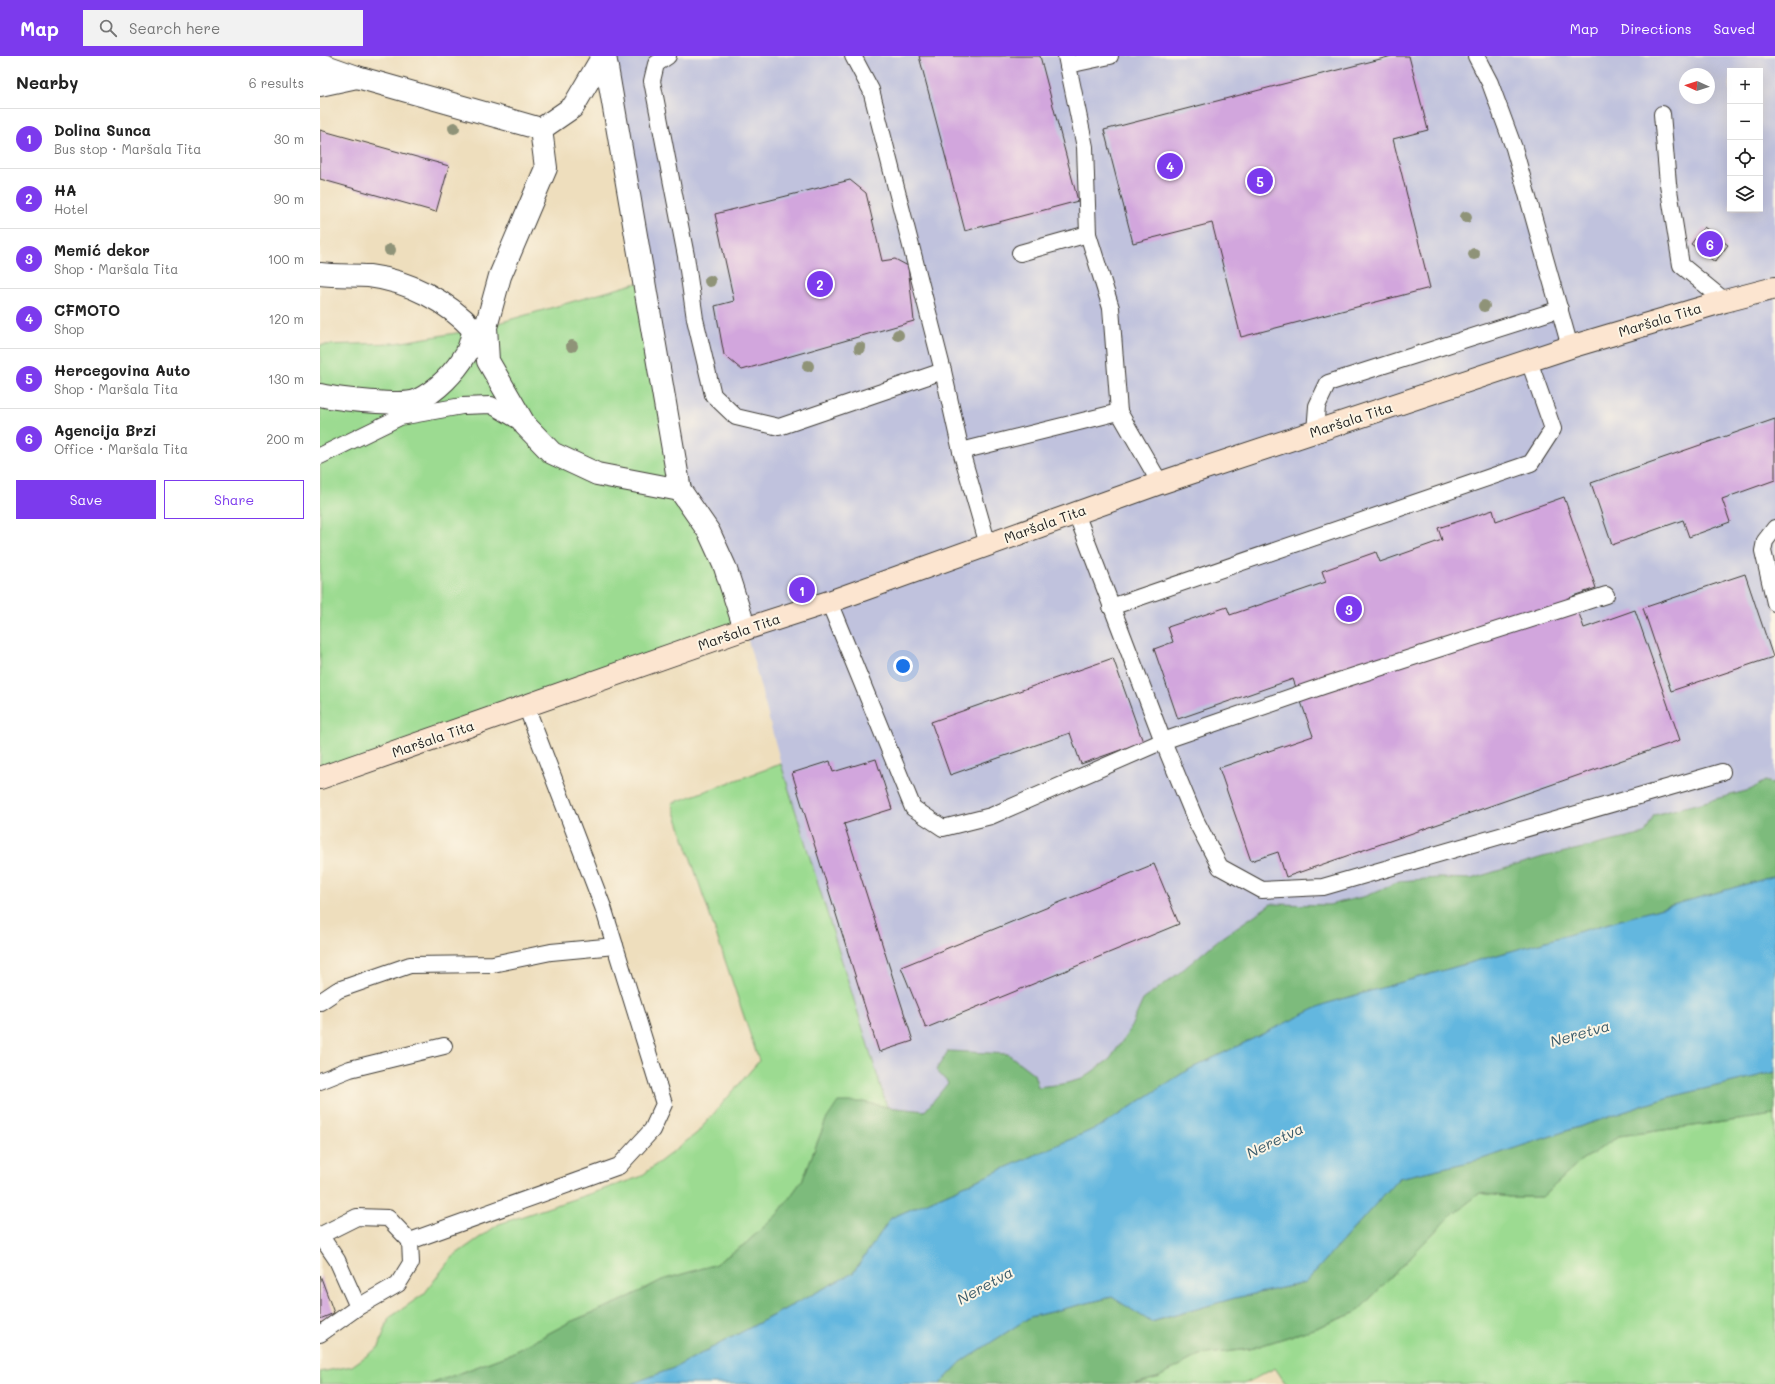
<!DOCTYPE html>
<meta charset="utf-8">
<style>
body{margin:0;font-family:Mali,sans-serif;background:#f2f2f2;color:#222}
.controls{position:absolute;right:12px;top:12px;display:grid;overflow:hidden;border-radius:0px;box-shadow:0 4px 16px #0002}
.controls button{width:36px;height:36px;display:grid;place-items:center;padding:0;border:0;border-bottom:1px solid #e0e0e0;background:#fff;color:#222;font:20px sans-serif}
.compass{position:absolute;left:1359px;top:12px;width:36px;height:36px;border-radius:50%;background:#fff;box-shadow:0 4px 16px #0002;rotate:273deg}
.you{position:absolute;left:583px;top:610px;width:14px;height:14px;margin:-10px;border:3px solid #fff;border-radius:50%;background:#1a73e8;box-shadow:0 0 0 6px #1a73e833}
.badge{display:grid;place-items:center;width:26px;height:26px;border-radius:50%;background:#7c3aed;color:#fff;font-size:13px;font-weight:700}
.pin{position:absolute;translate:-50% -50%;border:2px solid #fff;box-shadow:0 1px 4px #0006}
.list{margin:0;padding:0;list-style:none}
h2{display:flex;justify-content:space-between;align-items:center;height:52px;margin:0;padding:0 16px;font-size:17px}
h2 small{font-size:13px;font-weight:400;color:#767676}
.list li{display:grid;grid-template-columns:26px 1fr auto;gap:12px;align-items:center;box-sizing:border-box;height:60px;padding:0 16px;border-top:1px solid #e0e0e0}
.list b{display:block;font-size:15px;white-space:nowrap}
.list p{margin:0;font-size:13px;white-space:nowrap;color:#767676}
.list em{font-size:13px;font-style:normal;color:#767676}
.actions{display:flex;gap:8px;padding:12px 16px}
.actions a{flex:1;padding:9px 0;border:1px solid #7c3aed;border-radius:0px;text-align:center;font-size:14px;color:#7c3aed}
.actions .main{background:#7c3aed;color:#fff}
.icon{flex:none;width:22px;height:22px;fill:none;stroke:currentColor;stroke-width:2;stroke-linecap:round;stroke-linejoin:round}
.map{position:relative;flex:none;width:1455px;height:1328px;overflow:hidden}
header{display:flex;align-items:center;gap:24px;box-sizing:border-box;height:56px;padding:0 20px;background:#7c3aed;color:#fff}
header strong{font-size:19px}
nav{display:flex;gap:22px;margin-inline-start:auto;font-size:14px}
.search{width:280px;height:36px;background:#f2f2f2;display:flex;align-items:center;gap:10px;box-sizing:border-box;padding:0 14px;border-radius:0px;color:#767676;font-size:15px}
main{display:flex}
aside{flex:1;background:#fff}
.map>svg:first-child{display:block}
</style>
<header>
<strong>Map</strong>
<div class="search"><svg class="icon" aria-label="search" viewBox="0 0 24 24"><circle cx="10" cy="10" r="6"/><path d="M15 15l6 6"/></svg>Search here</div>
<nav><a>Map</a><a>Directions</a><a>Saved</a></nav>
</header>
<main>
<aside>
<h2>Nearby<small>6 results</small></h2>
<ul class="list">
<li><span class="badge">1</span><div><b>Dolina Sunca</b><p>Bus stop · Maršala Tita</p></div><em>30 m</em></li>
<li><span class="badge">2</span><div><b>HA</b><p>Hotel</p></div><em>90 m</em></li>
<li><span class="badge">3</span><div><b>Memić dekor</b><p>Shop · Maršala Tita</p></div><em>100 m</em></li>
<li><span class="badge">4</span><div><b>CFMOTO</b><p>Shop</p></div><em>120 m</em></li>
<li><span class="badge">5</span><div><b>Hercegovina Auto</b><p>Shop · Maršala Tita</p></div><em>130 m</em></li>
<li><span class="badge">6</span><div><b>Agencija Brzi</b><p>Office · Maršala Tita</p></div><em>200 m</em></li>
</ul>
<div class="actions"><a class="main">Save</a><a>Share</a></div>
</aside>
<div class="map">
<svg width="1455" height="1328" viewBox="0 0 1455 1328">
<rect width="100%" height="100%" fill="#fcf5e5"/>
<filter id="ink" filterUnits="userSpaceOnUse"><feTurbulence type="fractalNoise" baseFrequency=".025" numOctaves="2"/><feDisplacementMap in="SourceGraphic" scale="8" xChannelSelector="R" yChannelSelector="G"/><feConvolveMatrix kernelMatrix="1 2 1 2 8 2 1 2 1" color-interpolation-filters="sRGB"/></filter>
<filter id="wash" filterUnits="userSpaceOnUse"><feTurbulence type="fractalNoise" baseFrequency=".012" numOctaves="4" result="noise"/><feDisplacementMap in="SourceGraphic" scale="16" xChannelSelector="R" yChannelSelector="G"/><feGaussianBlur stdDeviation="0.9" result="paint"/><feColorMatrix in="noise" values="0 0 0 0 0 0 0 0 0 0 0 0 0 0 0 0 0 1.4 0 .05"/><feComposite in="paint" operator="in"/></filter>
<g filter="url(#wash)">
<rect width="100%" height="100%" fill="#eedebd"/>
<path fill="#c0c2dd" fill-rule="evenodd" d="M285,0H1455V728L1445,725L1430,734L1334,759L1325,778L1223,801L1151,823L1118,822L1079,825L1046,840L1009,849L951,848L898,884L859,917L823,944L809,975L790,1003L762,1023L743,1028L718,1031L628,1027L605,1056L567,1051L461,708L425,573L360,434ZM1410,15H1440V153H1410ZM1365,18H1389V42H1365Z"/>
<g fill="#9cdb91" stroke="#5c7c56">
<polygon points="324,225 355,401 425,573 0,722 0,289 76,287 154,274"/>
<polygon points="461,708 567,1051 543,1046 506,1064 483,1123 457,1159 425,1188 394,1209 342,1224 301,1245 250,1266 188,1299 111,1328 0,1328 0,1316 32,1310 59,1291 69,1262 104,1238 132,1201 179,1168 320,1121 377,1077 439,1005 352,747"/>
<polygon points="1455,1059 1455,1328 966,1328 955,1312 924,1328 815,1328 839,1321 879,1299 930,1293 996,1272 1037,1256 1126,1164 1160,1137 1189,1141 1222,1141 1260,1106 1299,1080"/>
</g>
<g fill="#7dbb7b" stroke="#4c6c4c">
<polygon points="1445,725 1455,728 1455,820 1005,948 866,1015 783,1069 571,1162 533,1217 354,1312 311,1328 111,1328 188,1299 250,1266 301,1245 342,1224 394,1209 425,1188 457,1159 483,1123 506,1064 518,1046 543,1046 567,1051 605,1055 628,1027 616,1014 628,995 688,998 714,1018 718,1031 743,1028 762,1023 790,1003 809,975 823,944 859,917 898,884 951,848 1009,849 1046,840 1079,825 1118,822 1151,823 1223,801 1325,778 1334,759 1430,734"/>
<polygon points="1455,1016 1455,1059 1299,1080 1260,1106 1222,1141 1189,1141 1160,1137 1126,1164 1037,1256 996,1272 930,1293 879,1299 839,1321 815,1328 620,1328 641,1306 710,1261 792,1241 832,1266 915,1242 985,1227 1079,1122 1162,1103 1346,1042"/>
</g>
<polygon fill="#63b7df" stroke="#406a7e" points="1455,820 1455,1016 1346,1042 1162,1103 1079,1122 985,1227 915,1242 831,1266 792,1241 710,1261 641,1306 620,1328 311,1328 354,1312 533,1217 571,1162 783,1069 866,1015 1005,948"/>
<g id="blocks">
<g fill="#d2a6dd">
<polygon points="599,0 720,0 758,145 645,175"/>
<polygon points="1072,0 1089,0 1108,74 1073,83 1110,232 921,281 892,167 813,187 784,74"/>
<polygon points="0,74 129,110 116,156 0,123"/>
<polygon points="530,124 546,137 562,205 575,203 588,210 594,265 422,314 404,299 395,250 414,245 395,158"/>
<polygon points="1384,171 1408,189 1395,206 1371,188"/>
<polygon points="1455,363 1455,424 1402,443 1410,466 1369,481 1363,464 1292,489 1271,427"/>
<polygon points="1244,441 1276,532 1253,540 1264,572 1315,554 1360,684 966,821 958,796 931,805 899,712 993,680 973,623 858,663 834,593 853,586 848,571 907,551 910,559 1006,526 1002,515 1056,496 1060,506 1122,484 1118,472 1173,454 1176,465"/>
<polygon points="1425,518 1453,601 1351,635 1323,552"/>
<polygon points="793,602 823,686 761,708 750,677 630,719 611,666"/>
<polygon points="556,703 572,753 524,768 593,985 559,996 472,717 510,705 513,716"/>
<polygon points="834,808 859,868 606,972 581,911"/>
<polygon points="0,1219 14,1257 0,1263"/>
</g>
</g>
</g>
<g filter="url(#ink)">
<use href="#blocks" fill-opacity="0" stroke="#3c3934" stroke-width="1"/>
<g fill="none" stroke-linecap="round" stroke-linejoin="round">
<defs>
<g id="lane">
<polyline points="348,0 336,8 332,25 366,200 375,263 393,339 416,361 459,371 623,315"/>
<polyline points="533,0 551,34 623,315 641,395 668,489"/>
<polyline points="746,0 765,91 768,178 791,252 799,356 840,427"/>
<polyline points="1156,0 1170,27 1194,92 1250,291"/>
<polyline points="748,9 790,0"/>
<polyline points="1342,58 1348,128 1361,209 1405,245"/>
<polyline points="700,197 768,178"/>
<polyline points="995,376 997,350 1008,327 1240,253"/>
<polyline points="641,395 799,356"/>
<polyline points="0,400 80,361 142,350 171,349 204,368"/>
<polyline points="756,457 843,685 876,765 900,811 942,834 1003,831 1402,716"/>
<polyline points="1455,472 1445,485 1443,495 1455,547"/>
<polyline points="509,546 593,752 623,772 671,760 843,685 1003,630 1286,539"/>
<polyline points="791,551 1211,407 1233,373 1209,305"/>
<polyline points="0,946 18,934 90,909 173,908 231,896 295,890"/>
<polyline points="0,1025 30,1013 124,990"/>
<polyline points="0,1179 17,1204 38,1251"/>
<polyline points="1,1179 37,1161 68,1162 90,1185"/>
<polyline points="0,1278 38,1251 78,1228 91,1207 90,1185 299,1110 332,1074 344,1048 283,851 206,650"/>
</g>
<g id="street">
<polyline points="285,0 360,434 389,476 405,511 425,573"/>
<polyline points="0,8 37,21 221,73 253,51 283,0"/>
<polyline points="0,29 37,21"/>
<polyline points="221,73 226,112 180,220 166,271 168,305 205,369 232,397 277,418 360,434"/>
<path d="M0,218C16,220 33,219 49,220C89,225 127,245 154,274"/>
<path d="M0,339C17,343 84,351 98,344C117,335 135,316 146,298C150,291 151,282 154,274L166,271"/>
</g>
<polyline id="secondary" points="0,722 425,573 509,546 840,427 1250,291 1405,245 1455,232"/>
</defs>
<use href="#lane" stroke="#3c3934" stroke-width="18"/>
<use href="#street" stroke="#3c3934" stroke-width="24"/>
<use href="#secondary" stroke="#3c3934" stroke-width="24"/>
<use href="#lane" stroke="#fff" stroke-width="16"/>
<use href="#street" stroke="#fff" stroke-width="22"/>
<use href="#secondary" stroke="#fce5d0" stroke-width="22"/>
</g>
<g fill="#8f9378">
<circle cx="134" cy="72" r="6"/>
<circle cx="1146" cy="161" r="6"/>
<circle cx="70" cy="194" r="6"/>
<circle cx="1154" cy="198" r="6"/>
<circle cx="390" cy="225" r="6"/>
<circle cx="1164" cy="250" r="6"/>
<circle cx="578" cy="279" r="6"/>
<circle cx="252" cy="290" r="6"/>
<circle cx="540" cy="292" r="6"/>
<circle cx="488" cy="310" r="6"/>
</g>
</g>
<g text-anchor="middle" stroke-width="4" stroke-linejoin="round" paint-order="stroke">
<g font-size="14" fill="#1c1c1c" stroke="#fcf5e5">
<text transform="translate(1340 264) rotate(-17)" y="5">Maršala Tita</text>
<text transform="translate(1031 364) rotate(-18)" y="5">Maršala Tita</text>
<text transform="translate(725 468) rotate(-20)" y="5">Maršala Tita</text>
<text transform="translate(419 576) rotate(-19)" y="5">Maršala Tita</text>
<text transform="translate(113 683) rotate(-19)" y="5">Maršala Tita</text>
</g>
<g font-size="15" font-style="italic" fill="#385a6a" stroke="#fcf5e5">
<text transform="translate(1260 978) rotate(-16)" y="5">Neretva</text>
<text transform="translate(955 1085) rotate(-26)" y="5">Neretva</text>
<text transform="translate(665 1230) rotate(-29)" y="5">Neretva</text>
</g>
</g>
</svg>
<div class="controls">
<button>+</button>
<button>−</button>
<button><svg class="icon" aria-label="locate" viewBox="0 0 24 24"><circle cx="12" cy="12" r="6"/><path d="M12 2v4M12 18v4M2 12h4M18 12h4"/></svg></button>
<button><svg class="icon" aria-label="layers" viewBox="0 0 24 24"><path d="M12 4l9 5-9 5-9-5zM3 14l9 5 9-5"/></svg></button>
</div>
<svg class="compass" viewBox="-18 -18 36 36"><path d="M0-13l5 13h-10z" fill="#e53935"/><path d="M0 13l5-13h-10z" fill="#767676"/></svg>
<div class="you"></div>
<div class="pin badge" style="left:482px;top:534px">1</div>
<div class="pin badge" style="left:500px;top:228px">2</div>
<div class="pin badge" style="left:1029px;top:553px">3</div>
<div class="pin badge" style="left:850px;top:110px">4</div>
<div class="pin badge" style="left:940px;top:125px">5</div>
<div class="pin badge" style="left:1390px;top:188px">6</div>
</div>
</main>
